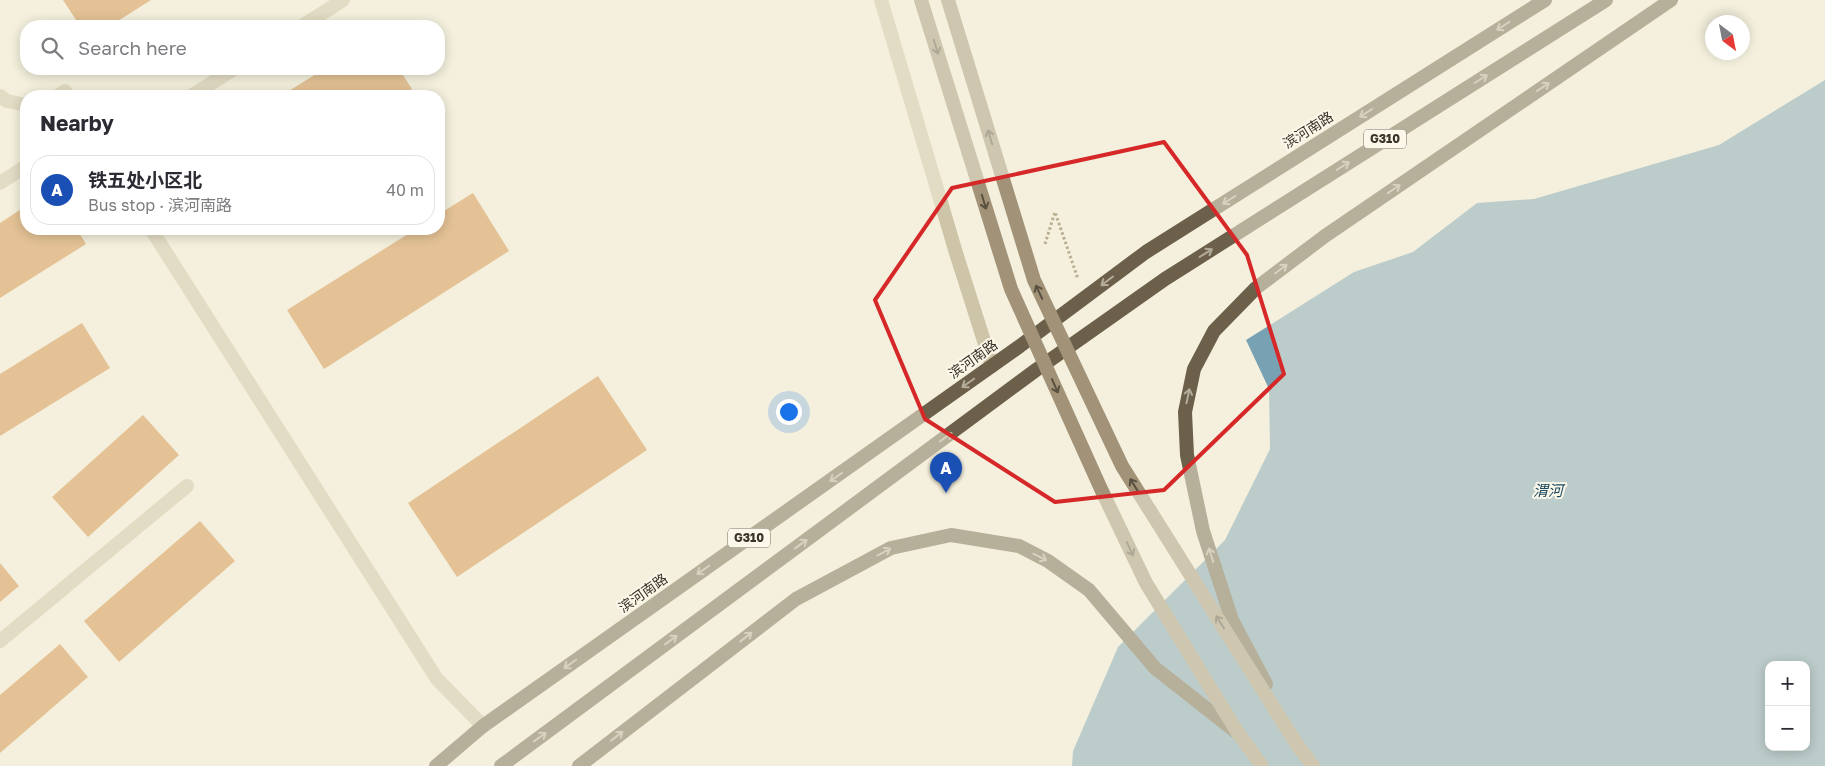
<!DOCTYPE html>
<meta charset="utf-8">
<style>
body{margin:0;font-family:"Golos Text","Noto Sans SC",sans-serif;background:#f2f2f3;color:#2b2b33}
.controls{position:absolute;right:15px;bottom:15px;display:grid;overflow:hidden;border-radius:10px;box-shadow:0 2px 12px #0003}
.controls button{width:45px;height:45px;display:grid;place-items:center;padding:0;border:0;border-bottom:1px solid #e1e1e2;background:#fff;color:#2b2b33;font:25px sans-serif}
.compass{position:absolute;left:1705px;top:15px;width:45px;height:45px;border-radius:50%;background:#fff;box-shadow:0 2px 12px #0003;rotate:148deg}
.you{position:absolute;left:788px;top:411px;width:18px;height:18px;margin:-12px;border:4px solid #fff;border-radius:50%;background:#1a73e8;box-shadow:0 0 0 8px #1a73e833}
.badge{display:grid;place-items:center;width:32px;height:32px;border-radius:50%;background:#0f766e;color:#fff;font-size:16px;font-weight:700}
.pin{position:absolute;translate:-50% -41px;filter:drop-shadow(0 1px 2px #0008)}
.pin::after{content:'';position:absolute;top:26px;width:18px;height:15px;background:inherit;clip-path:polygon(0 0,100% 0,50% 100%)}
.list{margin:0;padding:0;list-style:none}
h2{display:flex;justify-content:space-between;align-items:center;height:65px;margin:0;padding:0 20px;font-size:21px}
h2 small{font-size:16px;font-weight:400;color:#7c7c81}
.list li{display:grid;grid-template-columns:32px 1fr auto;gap:15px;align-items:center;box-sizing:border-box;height:70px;margin:0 10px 10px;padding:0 10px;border:1px solid #e1e1e2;border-radius:20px}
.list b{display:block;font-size:19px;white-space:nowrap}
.list p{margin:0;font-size:16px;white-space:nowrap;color:#7c7c81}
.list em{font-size:16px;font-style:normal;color:#7c7c81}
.icon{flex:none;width:28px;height:28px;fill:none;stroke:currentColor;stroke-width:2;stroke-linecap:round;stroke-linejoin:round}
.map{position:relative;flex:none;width:1825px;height:766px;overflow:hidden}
.search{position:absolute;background:#fff;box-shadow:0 2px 12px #0003;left:20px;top:20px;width:425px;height:55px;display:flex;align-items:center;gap:12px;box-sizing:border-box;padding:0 18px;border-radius:20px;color:#7c7c81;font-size:19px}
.panel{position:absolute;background:#fff;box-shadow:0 2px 12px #0003;left:20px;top:90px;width:425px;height:145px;border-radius:20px}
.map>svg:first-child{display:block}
</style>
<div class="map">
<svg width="1825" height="766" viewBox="0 0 1825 766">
<rect width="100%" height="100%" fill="#f4f0dd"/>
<path fill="#79a1b4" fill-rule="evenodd" d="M1825,80V766H1072L1073,751L1118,647L1225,540L1270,449L1269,389L1246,340L1354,272L1413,252L1477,203L1534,199L1719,145ZM1769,665H1806V747H1769Z"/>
<g fill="#d18b3e">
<polygon points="63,0 151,0 110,26 80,26"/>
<polygon points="324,69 399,69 412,89 400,96 281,96"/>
<polygon points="473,193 509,251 324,369 287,310 416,229 439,229 439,214"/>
<polygon points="26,206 26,229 77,229 86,244 0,298 0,223"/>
<polygon points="82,323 110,368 0,436 0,374"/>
<polygon points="598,376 647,450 457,577 408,503"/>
<polygon points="143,415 179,455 88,537 52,497"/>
<polygon points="200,521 235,561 119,662 84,621"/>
<polygon points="0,563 19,586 0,602"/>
<polygon points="60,644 88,677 0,753 0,695"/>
</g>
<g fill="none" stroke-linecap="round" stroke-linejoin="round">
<polyline stroke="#baae91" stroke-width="3" stroke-dasharray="2.5 2.5" stroke-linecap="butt" points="1045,244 1055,212 1078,279"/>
<g stroke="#cec4a7" stroke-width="14">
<polyline points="881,0 956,253 992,366"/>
<polyline points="302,26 343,0"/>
<polyline points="0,96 7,101 26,105"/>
<polyline points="58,96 65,91 68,96"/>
<polyline points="191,96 234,69"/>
<polyline points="0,183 26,166"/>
<polyline points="151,229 437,679 483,726"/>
<polyline points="0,641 187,486"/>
</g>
<g stroke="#6c604b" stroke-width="14">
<polyline points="1266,684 1232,620 1203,531 1187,455 1185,412 1194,369 1214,331 1256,288 1325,236 1671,0"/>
<polyline points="436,766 483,726 1020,346 1146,252 1545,0"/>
<polyline points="501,766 1036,370 1165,279 1606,0"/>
<polyline points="579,766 796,599 891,548 951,535 1019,546 1048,561 1089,590 1155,668 1235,731"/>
</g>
<g stroke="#a29378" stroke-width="14">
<polyline points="921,0 1011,289 1101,489 1146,583 1238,733 1262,766"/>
<polyline points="948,0 1034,280 1122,466 1296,743 1313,766"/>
</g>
</g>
<defs><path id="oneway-shaft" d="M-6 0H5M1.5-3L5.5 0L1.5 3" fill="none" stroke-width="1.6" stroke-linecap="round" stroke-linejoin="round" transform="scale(1.25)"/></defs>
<g stroke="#b4ac9a">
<use href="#oneway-shaft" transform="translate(1503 26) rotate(148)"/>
<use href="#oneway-shaft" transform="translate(1481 79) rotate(-32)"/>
<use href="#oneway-shaft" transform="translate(1543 87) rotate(-34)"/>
<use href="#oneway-shaft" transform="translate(1366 113) rotate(148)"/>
<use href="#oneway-shaft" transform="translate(1343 166) rotate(-32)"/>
<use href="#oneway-shaft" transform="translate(1394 189) rotate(-34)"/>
<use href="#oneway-shaft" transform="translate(1229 200) rotate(148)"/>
<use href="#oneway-shaft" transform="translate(1206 253) rotate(-32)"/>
<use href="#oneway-shaft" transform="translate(1281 269) rotate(-37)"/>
<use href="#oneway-shaft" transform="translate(1107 281) rotate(143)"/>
<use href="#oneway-shaft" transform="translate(968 383) rotate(145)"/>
<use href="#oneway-shaft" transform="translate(1188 396) rotate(-78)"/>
<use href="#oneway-shaft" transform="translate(946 437) rotate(-36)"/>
<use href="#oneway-shaft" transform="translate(836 477) rotate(145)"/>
<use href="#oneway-shaft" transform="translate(801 544) rotate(-36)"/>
<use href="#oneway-shaft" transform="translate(884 552) rotate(-28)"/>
<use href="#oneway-shaft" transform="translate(1211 555) rotate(-108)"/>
<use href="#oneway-shaft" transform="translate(1040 557) rotate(27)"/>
<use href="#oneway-shaft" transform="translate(703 570) rotate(145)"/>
<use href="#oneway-shaft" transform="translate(746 637) rotate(-38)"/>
<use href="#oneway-shaft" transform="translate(671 640) rotate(-36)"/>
<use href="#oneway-shaft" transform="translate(570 664) rotate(145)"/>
<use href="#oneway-shaft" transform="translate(617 736) rotate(-38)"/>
<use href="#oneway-shaft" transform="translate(540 737) rotate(-36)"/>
</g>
<g stroke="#595040">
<use href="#oneway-shaft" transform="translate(936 47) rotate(73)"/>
<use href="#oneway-shaft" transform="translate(990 137) rotate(-107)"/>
<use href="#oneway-shaft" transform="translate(984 202) rotate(73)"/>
<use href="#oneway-shaft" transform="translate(1039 292) rotate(-115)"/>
<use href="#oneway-shaft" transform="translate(1055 386) rotate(66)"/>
<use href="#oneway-shaft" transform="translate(1134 485) rotate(-122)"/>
<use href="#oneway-shaft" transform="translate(1130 549) rotate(65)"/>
<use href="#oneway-shaft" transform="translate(1220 622) rotate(-122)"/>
</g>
<path d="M0 0H1825V766H0ZM1164,142L1247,255L1284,374L1164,490L1055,502L925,419L875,300L952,188Z" fill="#f4f0dd" fill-opacity=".55" fill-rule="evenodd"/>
<path fill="none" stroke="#d62828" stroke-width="4" stroke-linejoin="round" d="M1164,142L1247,255L1284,374L1164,490L1055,502L925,419L875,300L952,188Z"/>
<g text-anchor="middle" stroke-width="4" stroke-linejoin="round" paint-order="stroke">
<g fill="#fbf8ea" stroke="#746e62" stroke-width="1">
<rect x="1364" y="129.5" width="42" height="19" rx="4"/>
<rect x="728" y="528.5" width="42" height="19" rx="4"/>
</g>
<g font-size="12" font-weight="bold" fill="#3a3328">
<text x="1385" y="143">G310</text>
<text x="749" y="542">G310</text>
</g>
<g font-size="14" fill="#3a3328" stroke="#fbf8ea">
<text transform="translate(1308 130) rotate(-32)" y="5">滨河南路</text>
<text transform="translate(973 359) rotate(-35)" y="5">滨河南路</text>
<text transform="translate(643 593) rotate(-35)" y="5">滨河南路</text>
</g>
<g font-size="15" font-style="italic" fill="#194760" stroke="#fbf8ea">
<text x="1548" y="496">渭河</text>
</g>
</g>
</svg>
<div class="controls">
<button>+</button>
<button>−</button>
</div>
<svg class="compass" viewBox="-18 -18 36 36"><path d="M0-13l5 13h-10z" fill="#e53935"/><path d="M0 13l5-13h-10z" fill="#7c7c81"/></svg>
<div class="you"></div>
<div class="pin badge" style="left:946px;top:493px;background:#1a4fb4">A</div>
<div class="search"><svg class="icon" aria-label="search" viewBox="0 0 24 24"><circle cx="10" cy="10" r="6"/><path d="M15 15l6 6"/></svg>Search here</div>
<section class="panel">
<h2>Nearby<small></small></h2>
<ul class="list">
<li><span class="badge" style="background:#1a4fb4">A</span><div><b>铁五处小区北</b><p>Bus stop · 滨河南路</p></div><em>40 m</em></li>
</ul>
</section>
</div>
